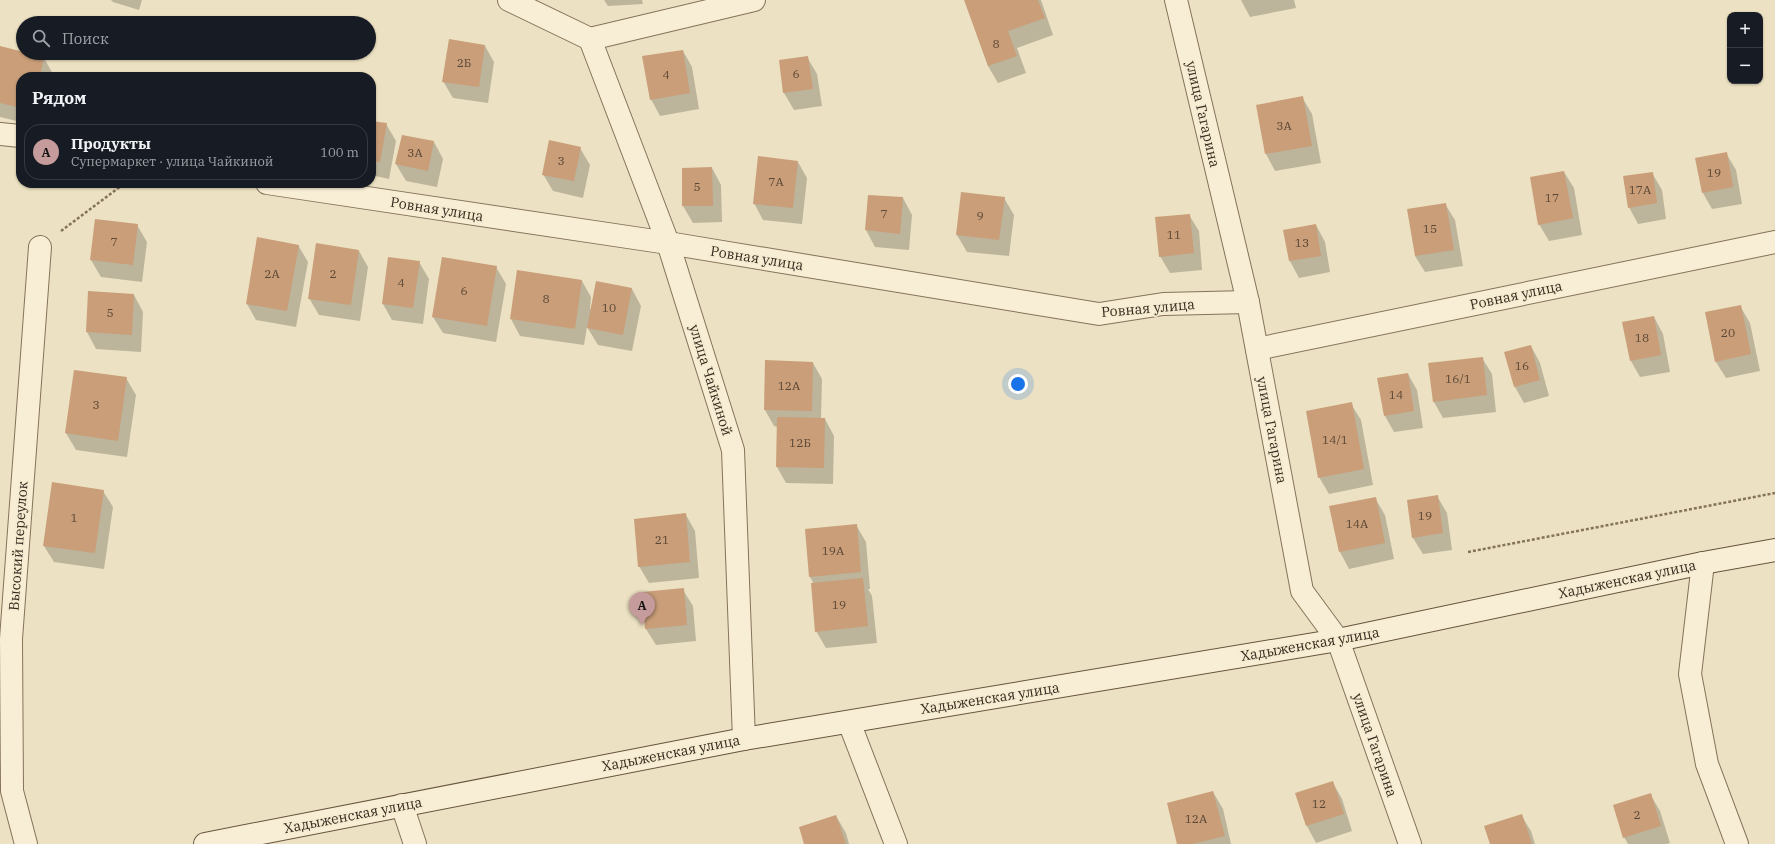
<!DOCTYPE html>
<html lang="ru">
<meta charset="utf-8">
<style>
body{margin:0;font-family:"IBM Plex Serif",serif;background:#242831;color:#f1f3f6}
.controls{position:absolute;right:12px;top:12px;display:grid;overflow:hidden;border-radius:8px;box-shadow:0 1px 3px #0004}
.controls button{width:36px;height:36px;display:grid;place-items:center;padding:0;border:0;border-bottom:1px solid #363941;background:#171b24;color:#f1f3f6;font:20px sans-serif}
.you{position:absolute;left:1018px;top:384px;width:14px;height:14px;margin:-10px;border:3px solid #fff;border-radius:50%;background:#1a73e8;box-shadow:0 0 0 6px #1a73e833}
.badge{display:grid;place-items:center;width:26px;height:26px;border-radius:50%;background:#c69b9b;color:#111;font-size:13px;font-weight:700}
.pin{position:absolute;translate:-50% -33px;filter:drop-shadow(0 1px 2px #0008)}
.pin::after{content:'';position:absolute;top:21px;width:14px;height:12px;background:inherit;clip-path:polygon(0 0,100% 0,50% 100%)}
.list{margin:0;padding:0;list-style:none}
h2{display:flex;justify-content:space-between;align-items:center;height:52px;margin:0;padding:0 16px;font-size:17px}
h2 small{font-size:13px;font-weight:400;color:#9ea1a6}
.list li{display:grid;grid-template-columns:26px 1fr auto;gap:12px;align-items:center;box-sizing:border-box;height:56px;margin:0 8px 8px;padding:0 8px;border:1px solid #363941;border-radius:16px}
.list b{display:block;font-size:15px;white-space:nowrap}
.list p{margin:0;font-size:13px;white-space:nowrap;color:#9ea1a6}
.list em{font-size:13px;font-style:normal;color:#9ea1a6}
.icon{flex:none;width:22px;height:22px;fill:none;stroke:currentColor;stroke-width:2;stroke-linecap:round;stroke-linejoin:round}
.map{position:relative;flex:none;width:1775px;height:844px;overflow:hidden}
.search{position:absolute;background:#171b24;box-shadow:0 1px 3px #0004;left:16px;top:16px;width:360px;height:44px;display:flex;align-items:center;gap:10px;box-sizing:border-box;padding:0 14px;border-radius:22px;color:#9ea1a6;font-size:15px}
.panel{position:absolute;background:#171b24;box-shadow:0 1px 3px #0004;left:16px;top:72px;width:360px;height:116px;border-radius:16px}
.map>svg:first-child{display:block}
</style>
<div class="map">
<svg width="1775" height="844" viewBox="0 0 1775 844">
<rect width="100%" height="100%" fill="#ece1c2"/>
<g fill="#0003">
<polygon points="111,0 142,0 139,10 113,2"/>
<polygon points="604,0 642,0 643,4 608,6"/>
<polygon points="965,0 1041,0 1053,35 1017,48 1026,73 998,83 988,66"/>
<polygon points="1241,0 1294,0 1296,8 1250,17"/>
<polygon points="485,46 494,62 488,103 453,98 443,81"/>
<polygon points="0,48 44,58 53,74 53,77 21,77 21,122 0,117"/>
<polygon points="683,51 692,67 699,109 660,116 651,99"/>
<polygon points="807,57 817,74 822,106 794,110 784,93 780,61"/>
<polygon points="1302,97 1312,114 1321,163 1275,171 1266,154 1257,106"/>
<polygon points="371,122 386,124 396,141 389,179 371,175"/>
<polygon points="434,142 443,159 437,187 406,181 396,164"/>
<polygon points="580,148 590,165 583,198 553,191 543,174"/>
<polygon points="1726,153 1736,170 1742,204 1712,209 1703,193"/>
<polygon points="798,162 807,178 802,224 763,220 754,203"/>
<polygon points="712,168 721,185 722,222 693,223 683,206 683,169"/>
<polygon points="1564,172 1574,188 1582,235 1549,241 1539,224"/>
<polygon points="1652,173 1662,190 1666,219 1638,224 1629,207"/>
<polygon points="869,196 903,198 912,215 909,250 875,247 866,230"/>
<polygon points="1004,198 1014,215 1009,256 967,252 957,235"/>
<polygon points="1445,204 1455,220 1463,266 1425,272 1415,256"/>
<polygon points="1189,215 1199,231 1202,270 1170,273 1160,256"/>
<polygon points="137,225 147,242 142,282 101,277 91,260"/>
<polygon points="1316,225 1325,242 1330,272 1299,278 1290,261 1285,231"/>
<polygon points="298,245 308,262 296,327 256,320 247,304"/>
<polygon points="359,251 368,267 360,321 319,315 309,298"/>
<polygon points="419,262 429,279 423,324 392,320 383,304"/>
<polygon points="496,267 506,284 496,342 443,333 433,317"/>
<polygon points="582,281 591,297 590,309 592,309 632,289 641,306 632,351 598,345 587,327 584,345 520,336 511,319"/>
<polygon points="89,292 134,295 143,312 141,352 96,349 87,332"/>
<polygon points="1740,306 1750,323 1760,371 1726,378 1716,362"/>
<polygon points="1654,317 1663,334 1670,372 1640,377 1631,361"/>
<polygon points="1531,346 1540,363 1549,396 1524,403 1515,387"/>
<polygon points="1482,358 1492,374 1496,412 1443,418 1434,402"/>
<polygon points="813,363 822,379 821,419 825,419 834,436 833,484 786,483 777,467 778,427 774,426 765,410"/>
<polygon points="1408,374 1417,390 1423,428 1394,432 1385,416"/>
<polygon points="126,378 136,395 127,457 76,450 66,433"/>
<polygon points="1351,404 1361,420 1373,485 1329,494 1319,477"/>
<polygon points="103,491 113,507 104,569 54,562 44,546"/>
<polygon points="1437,496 1447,513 1452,550 1423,554 1413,538 1408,501"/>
<polygon points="1375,498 1385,515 1394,559 1349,569 1340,552"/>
<polygon points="686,515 695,531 699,578 649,583 639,566"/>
<polygon points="856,525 866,542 870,589 868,589 872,596 877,643 826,648 816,631 814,584 810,577"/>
<polygon points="683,590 693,606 696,641 656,645 646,629"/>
<polygon points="1333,783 1342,799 1352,831 1316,843 1307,826 1297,794"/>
<polygon points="1213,792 1223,809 1231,844 1178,844"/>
<polygon points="1650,794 1660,811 1670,843 1666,844 1628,844 1624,837"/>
<polygon points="1521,815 1531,831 1535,844 1491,844"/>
<polygon points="836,816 846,833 849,844 805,844"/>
</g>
<g fill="#c99e79">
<polygon points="964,0 1038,0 1045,18 1008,31 1017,56 988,66"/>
<polygon points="449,39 485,45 479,87 442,82"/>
<polygon points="0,46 44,57 40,77 21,77 21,108 0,103"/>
<polygon points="683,50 690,93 650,100 642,56"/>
<polygon points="808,56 813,89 783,93 779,60"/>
<polygon points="1303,96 1312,146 1265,154 1256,105"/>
<polygon points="371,121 387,123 380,162 371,161"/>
<polygon points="402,135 434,141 428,171 395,164"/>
<polygon points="549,140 581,147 574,181 542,175"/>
<polygon points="1727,152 1733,187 1702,193 1695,158"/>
<polygon points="758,156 798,161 793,208 753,204"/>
<polygon points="712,167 713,206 682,206 682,168"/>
<polygon points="1564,171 1573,218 1538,225 1530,177"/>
<polygon points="1653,172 1657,203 1628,208 1623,176"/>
<polygon points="961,192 1005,197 999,240 956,235"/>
<polygon points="868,195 903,197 900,234 865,230"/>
<polygon points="1446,203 1454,250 1415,256 1407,209"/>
<polygon points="1190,214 1194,253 1159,257 1155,217"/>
<polygon points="95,219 138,224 133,265 90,260"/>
<polygon points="1316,224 1321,256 1289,261 1283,230"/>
<polygon points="257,237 299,245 287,311 246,304"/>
<polygon points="316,243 359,250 351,305 308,299"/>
<polygon points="388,257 420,261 413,308 382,304"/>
<polygon points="442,257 497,266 487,326 432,317"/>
<polygon points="517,270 582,280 575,329 510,319"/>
<polygon points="596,281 632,288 623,335 587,328"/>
<polygon points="88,291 134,294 132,335 86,332"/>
<polygon points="1741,305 1751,354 1715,362 1705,312"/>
<polygon points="1654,316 1661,355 1630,361 1622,322"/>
<polygon points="1531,345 1540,380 1514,387 1504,352"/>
<polygon points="1483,357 1487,395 1433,402 1428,363"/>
<polygon points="765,360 813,362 812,411 764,410"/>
<polygon points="74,370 127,377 118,441 65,433"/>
<polygon points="1408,373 1414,411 1384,416 1377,378"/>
<polygon points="1352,402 1364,469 1318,478 1306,411"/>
<polygon points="777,417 825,418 824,468 776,467"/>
<polygon points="52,482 104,490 95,553 43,546"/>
<polygon points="1438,495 1443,533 1412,538 1407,500"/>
<polygon points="1376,497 1385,543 1339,552 1329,506"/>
<polygon points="686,513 690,562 638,567 634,519"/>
<polygon points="857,524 861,572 809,577 805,529"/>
<polygon points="863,578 868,626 815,632 811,583"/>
<polygon points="684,588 687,625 645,629 642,592"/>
<polygon points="1333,781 1344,814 1306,826 1295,793"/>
<polygon points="1213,791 1225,836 1192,844 1177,844 1167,803"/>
<polygon points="1651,793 1661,826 1623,838 1613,805"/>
<polygon points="1522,814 1532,844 1490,844 1484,826"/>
<polygon points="836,815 846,844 804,844 799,827"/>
</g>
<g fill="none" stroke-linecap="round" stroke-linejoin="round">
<defs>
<g id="minor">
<polyline points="509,0 590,39 754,0"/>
<polyline points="1176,0 1248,302 1302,591 1338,640 1410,844"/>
<polyline points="590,39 668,243 733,450 744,739"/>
<polyline points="0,134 20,136"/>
<polyline points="267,183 668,243 1099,314 1163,304 1248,302"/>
<polyline points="1257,349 1775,242"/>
<polyline points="1703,563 1690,674 1707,764 1737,844"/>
<polyline points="849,722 896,844"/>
<polyline points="402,805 415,844"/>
<polyline points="26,844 12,791 11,639 40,247"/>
</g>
<polyline id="secondary" points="205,844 744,739 1338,640 1703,563 1775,550"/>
</defs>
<use href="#minor" stroke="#85735a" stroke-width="24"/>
<use href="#secondary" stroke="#67543d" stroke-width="24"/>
<g stroke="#85735a" stroke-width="2.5" stroke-dasharray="3 2" stroke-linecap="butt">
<polyline points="61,231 125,183"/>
<polyline points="1468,552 1775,493"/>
</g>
<use href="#minor" stroke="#f7eed5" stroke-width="22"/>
<use href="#secondary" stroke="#f7eed5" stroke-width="22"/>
</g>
<g text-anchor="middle" stroke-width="3.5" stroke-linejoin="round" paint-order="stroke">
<g font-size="12" fill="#5b4735">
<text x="996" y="48">8</text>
<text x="464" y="67">2Б</text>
<text x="796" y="78">6</text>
<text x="666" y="79">4</text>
<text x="1284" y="130">3А</text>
<text x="415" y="157">3А</text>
<text x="561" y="165">3</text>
<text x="1714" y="177">19</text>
<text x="776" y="186">7А</text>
<text x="697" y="191">5</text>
<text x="1640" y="194">17А</text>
<text x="1552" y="202">17</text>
<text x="884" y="218">7</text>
<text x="980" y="220">9</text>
<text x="1430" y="233">15</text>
<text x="1174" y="239">11</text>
<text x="114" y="246">7</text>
<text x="1302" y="247">13</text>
<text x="272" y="278">2А</text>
<text x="333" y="278">2</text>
<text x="401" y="287">4</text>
<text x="464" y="295">6</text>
<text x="546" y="303">8</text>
<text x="609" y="312">10</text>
<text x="110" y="317">5</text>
<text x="1728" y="337">20</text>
<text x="1642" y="342">18</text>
<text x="1522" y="370">16</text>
<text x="1458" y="383">16/1</text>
<text x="789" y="390">12А</text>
<text x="1396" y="399">14</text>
<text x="96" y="409">3</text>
<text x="1335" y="444">14/1</text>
<text x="800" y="447">12Б</text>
<text x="1425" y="520">19</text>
<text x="74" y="522">1</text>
<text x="1357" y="528">14А</text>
<text x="662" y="544">21</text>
<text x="833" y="555">19А</text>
<text x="839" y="609">19</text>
<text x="1319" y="808">12</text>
<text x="1637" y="819">2</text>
<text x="1196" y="823">12А</text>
</g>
<g font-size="14" fill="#362a1e" stroke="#f4ebd1">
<text transform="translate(1203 114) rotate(77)" y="5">улица Гагарина</text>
<text transform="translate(437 209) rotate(9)" y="5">Ровная улица</text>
<text transform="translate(757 258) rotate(9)" y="5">Ровная улица</text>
<text transform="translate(1516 295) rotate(-12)" y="5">Ровная улица</text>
<text transform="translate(1148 308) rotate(-5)" y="5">Ровная улица</text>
<text transform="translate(711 380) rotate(73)" y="5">улица Чайкиной</text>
<text transform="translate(1272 430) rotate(79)" y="5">улица Гагарина</text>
<text transform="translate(18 546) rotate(-86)" y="5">Высокий переулок</text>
<text transform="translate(1627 579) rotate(-12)" y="5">Хадыженская улица</text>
<text transform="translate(1310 644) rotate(-10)" y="5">Хадыженская улица</text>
<text transform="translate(990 698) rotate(-9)" y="5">Хадыженская улица</text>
<text transform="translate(1375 745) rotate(71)" y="5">улица Гагарина</text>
<text transform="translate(671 753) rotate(-11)" y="5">Хадыженская улица</text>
<text transform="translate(353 815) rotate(-11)" y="5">Хадыженская улица</text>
</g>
</g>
</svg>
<div class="controls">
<button>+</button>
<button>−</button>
</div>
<div class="you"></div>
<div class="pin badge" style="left:642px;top:625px">A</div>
<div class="search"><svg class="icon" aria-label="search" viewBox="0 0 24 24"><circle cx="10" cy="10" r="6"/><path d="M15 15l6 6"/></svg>Поиск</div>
<section class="panel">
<h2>Рядом<small></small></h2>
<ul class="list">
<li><span class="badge">A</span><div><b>Продукты</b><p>Супермаркет · улица Чайкиной</p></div><em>100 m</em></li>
</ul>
</section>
</div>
